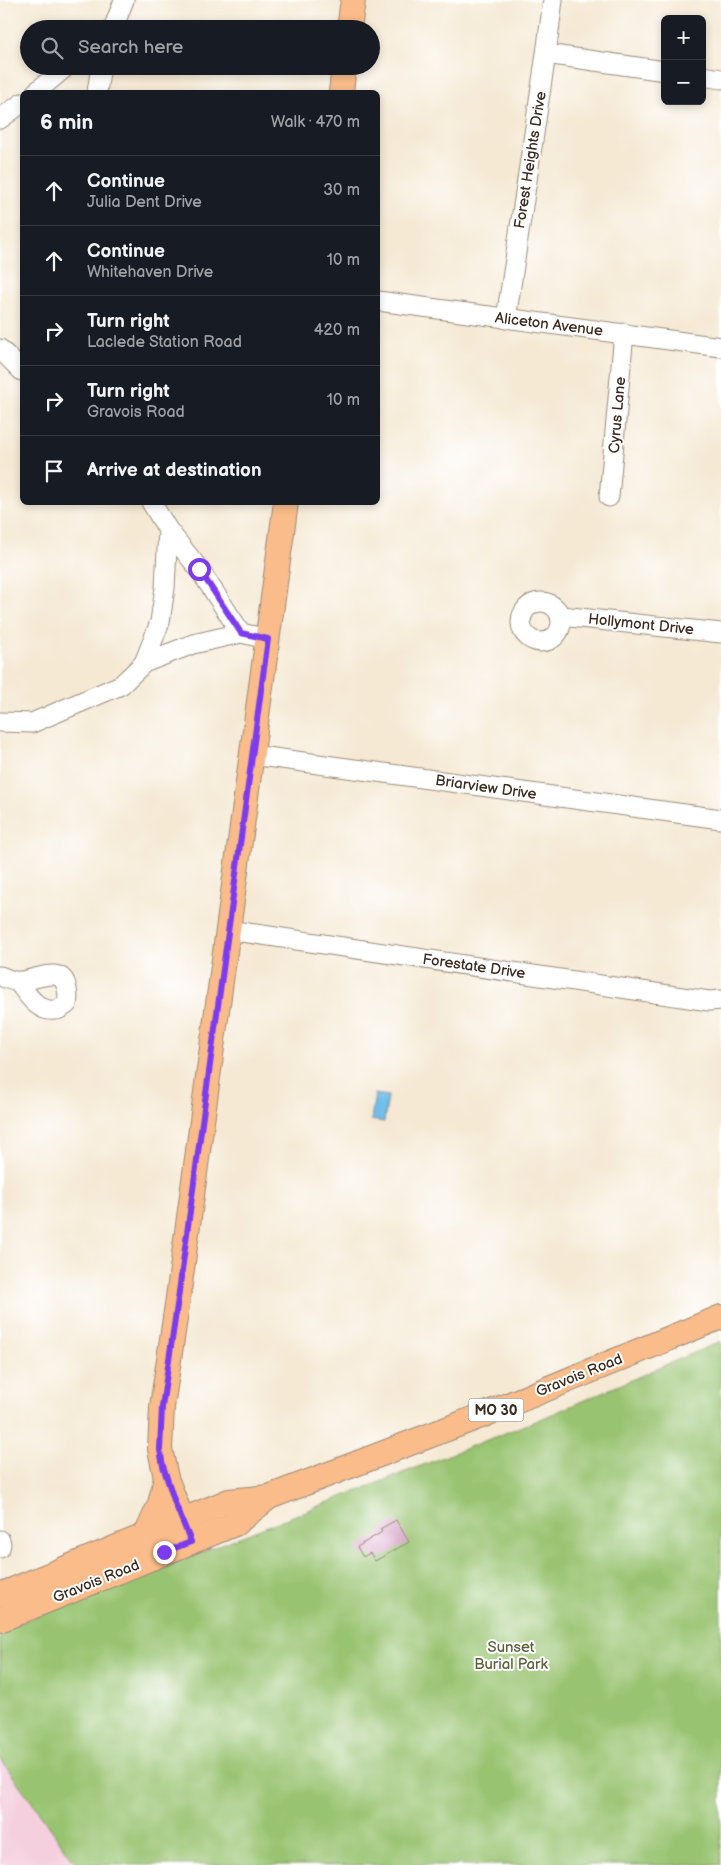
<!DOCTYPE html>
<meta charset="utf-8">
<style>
body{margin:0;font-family:"Balsamiq Sans",sans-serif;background:#242831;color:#f1f3f6}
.controls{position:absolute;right:15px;top:15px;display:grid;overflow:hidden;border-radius:8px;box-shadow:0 2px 8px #0003}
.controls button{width:45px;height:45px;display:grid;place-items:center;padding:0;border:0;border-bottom:1px solid #363941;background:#171b24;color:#f1f3f6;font:25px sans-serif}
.stop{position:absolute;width:15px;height:15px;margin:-11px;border:4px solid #7c3aed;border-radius:50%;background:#fff}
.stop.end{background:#7c3aed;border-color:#fff;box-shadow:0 1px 5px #0008}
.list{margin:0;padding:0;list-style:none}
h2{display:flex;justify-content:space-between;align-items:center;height:65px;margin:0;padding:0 20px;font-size:21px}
h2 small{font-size:16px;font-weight:400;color:#9ea1a6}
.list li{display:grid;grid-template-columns:32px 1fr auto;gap:15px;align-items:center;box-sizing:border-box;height:70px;padding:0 20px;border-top:1px solid #363941}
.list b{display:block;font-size:19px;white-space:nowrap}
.list p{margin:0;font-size:16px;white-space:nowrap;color:#9ea1a6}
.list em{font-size:16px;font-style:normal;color:#9ea1a6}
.icon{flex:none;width:28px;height:28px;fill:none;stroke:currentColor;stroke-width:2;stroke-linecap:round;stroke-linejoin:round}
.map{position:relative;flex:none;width:721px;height:1865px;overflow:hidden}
.search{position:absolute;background:#171b24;box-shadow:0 2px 8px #0003;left:20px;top:20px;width:360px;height:55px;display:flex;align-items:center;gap:12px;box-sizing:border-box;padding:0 18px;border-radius:28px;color:#9ea1a6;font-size:19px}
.panel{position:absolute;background:#171b24;box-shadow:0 2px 8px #0003;left:20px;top:90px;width:360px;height:415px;border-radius:8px}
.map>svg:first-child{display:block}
</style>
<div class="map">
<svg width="721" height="1865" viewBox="0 0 721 1865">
<rect width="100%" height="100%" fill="#fff"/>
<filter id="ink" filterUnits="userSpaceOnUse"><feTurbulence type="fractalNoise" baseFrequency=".02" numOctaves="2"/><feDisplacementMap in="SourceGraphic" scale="10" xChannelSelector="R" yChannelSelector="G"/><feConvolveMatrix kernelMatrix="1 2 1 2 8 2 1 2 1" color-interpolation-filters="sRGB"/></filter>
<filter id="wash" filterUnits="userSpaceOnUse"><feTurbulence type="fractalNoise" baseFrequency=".0096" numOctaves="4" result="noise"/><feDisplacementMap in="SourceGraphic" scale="20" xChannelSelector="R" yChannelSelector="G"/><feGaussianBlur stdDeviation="1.12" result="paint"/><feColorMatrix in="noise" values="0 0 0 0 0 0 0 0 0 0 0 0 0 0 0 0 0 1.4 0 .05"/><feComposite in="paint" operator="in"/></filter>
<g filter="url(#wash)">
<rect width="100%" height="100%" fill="#f5e9d4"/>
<polygon fill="#f4cfde" points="0,1758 77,1865 0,1865"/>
<polygon fill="#98c370" stroke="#6a7647" points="721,1341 721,1865 77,1865 0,1758 0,1631 543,1418"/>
<polygon fill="#71beeb" stroke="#567484" points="375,1094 388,1096 384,1122 371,1120"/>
<g id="blocks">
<polygon fill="#d399c1" points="396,1520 409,1542 375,1561 370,1553 363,1557 357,1547 382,1532 380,1529"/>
</g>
</g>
<g filter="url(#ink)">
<use href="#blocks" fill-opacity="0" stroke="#988a79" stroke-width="1"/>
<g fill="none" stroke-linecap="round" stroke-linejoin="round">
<defs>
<g id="minor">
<polyline points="113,29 124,0"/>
<polyline points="546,54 665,71"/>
<polyline points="702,76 721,79"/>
<polyline points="36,92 67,66"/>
<polyline points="97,92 101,66"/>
<polyline points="0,119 22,103"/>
<polyline points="378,301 721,347"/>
<polyline points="506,319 546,54 553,0"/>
<polyline points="0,349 22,371"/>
<polyline points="609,497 624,333"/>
<polyline points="151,502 168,530 199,569 241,633"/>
<circle cx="541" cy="622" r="20"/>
<polyline points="561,616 721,633"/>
<polyline points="144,663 160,622 165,588 168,530"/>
<polyline points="0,722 32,723 121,685 144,663 193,644 241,633 268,639"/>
<polyline points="252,755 721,819"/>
<polyline points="228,930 709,1001 721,1000"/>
<path d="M0,976C6,978 13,982 19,981C34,981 60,965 66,985C68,992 69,997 67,1004C64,1006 60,1010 56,1010C38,1013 27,994 18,982"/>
<polyline points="0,1540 1,1544 0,1548"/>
</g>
<g id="major">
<polyline points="349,29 353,0"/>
<polyline points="341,92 344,66"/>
<polyline points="146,1535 160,1504 166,1478"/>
<polyline points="191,1542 166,1478 160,1449 162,1407 179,1291 286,502"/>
<polyline points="0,1595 229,1501 269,1497 486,1414 721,1317"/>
<polyline points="0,1620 235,1524 269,1497"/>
</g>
</defs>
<use href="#minor" stroke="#988a79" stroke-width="21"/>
<use href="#major" stroke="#988a79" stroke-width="26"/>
<use href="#minor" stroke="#fff" stroke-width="19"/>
<use href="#major" stroke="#f9bc8a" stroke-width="24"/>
</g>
</g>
<g fill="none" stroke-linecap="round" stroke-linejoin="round" filter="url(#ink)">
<polyline stroke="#7c3aed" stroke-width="6" points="164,1552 191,1542 175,1503 163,1466 160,1450 162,1407 179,1292 268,639 241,633 199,569"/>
</g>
<g text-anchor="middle" stroke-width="4" stroke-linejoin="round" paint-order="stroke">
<rect fill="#fff" stroke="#766a62" stroke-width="1" x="468.5" y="1398.5" width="55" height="23" rx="4"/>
<g font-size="14" font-weight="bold" fill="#3b2a1e">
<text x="496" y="1415">MO 30</text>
</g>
<g font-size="15" fill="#3b2a1e" stroke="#fff">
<text transform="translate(530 160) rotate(-81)" y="5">Forest Heights Drive</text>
<text transform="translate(549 324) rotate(7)" y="5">Aliceton Avenue</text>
<text transform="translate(617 415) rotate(-85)" y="5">Cyrus Lane</text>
<text transform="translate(641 624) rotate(6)" y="5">Hollymont Drive</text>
<text transform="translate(486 787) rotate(8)" y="5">Briarview Drive</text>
<text transform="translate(474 966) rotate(8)" y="5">Forestate Drive</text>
<text transform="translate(579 1375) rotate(-22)" y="5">Gravois Road</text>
<text transform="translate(96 1581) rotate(-22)" y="5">Gravois Road</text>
</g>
<g font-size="15" fill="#5c603b" stroke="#fff">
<text x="511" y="1652">Sunset<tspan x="511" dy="17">Burial Park</tspan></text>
</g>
</g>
</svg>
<div class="controls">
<button>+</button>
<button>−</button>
</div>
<div class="stop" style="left:199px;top:569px"></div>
<div class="stop end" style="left:164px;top:1552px"></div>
<div class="search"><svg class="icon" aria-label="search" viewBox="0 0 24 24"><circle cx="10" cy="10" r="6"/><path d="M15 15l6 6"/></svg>Search here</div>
<section class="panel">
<h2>6 min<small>Walk · 470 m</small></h2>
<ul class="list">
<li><svg class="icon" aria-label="ahead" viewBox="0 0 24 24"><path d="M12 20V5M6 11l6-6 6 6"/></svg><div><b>Continue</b><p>Julia Dent Drive</p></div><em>30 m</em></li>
<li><svg class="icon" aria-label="ahead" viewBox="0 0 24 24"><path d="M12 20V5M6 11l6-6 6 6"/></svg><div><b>Continue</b><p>Whitehaven Drive</p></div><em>10 m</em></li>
<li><svg class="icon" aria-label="right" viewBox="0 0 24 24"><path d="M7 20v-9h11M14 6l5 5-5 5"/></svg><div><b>Turn right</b><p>Laclede Station Road</p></div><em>420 m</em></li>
<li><svg class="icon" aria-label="right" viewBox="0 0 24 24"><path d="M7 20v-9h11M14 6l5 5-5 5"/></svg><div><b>Turn right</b><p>Gravois Road</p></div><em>10 m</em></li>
<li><svg class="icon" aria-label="arrive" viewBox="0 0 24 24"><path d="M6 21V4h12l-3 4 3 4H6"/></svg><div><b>Arrive at destination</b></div></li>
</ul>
</section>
</div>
